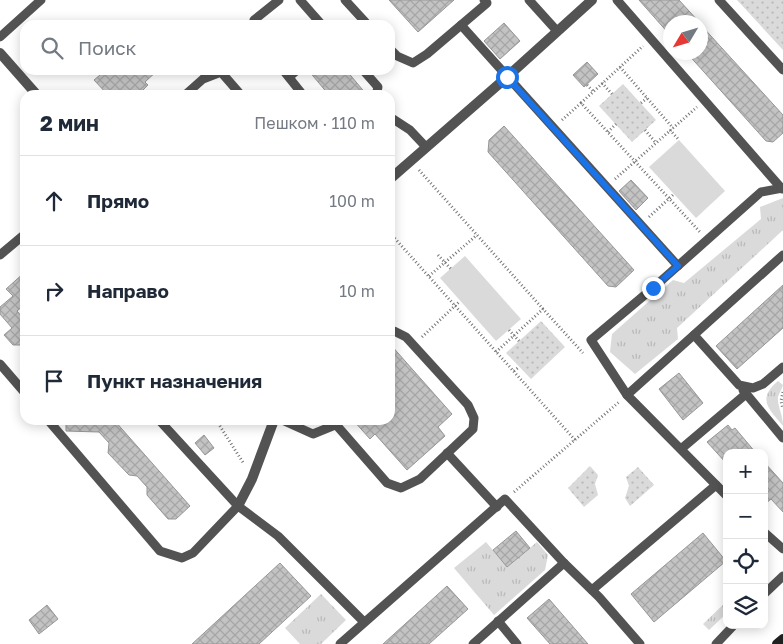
<!DOCTYPE html>
<html lang="ru">
<meta charset="utf-8">
<style>
body{margin:0;font-family:"Golos Text",sans-serif;background:#f6f6f7;color:#1f2937}
.controls{position:absolute;right:15px;bottom:15px;display:grid;overflow:hidden;border-radius:10px;box-shadow:0 2px 12px #0003}
.controls button{width:45px;height:45px;display:grid;place-items:center;padding:0;border:0;border-bottom:1px solid #e0e1e3;background:#fff;color:#1f2937;font:25px sans-serif}
.compass{position:absolute;left:663px;top:15px;width:45px;height:45px;border-radius:50%;background:#fff;box-shadow:0 2px 12px #0003;rotate:232deg}
.stop{position:absolute;width:15px;height:15px;margin:-11px;border:4px solid #1a73e8;border-radius:50%;background:#fff}
.stop.end{background:#1a73e8;border-color:#fff;box-shadow:0 1px 5px #0008}
.list{margin:0;padding:0;list-style:none}
h2{display:flex;justify-content:space-between;align-items:center;height:65px;margin:0;padding:0 20px;font-size:21px}
h2 small{font-size:16px;font-weight:400;color:#747a83}
.list li{display:grid;grid-template-columns:32px 1fr auto;gap:15px;align-items:center;box-sizing:border-box;height:90px;padding:0 20px;border-top:1px solid #e0e1e3}
.list b{display:block;font-size:19px;white-space:nowrap}
.list em{font-size:16px;font-style:normal;color:#747a83}
.icon{flex:none;width:28px;height:28px;fill:none;stroke:currentColor;stroke-width:2;stroke-linecap:round;stroke-linejoin:round}
.map{position:relative;flex:none;width:783px;height:644px;overflow:hidden}
.search{position:absolute;background:#fff;box-shadow:0 2px 12px #0003;left:20px;top:20px;width:375px;height:55px;display:flex;align-items:center;gap:12px;box-sizing:border-box;padding:0 18px;border-radius:15px;color:#747a83;font-size:19px}
.panel{position:absolute;background:#fff;box-shadow:0 2px 12px #0003;left:20px;top:90px;width:375px;height:335px;border-radius:15px}
.map>svg:first-child{display:block}
</style>
<div class="map">
<svg width="783" height="644" viewBox="0 0 783 644">
<defs>
<pattern id="grass-tufts" width="24" height="20" patternUnits="userSpaceOnUse" patternTransform="scale(1.25)"><rect width="24" height="20" fill="#dadada"/><path d="M3 7l-1-3M5 7V3M7 7l1-3M15 17l-1-3M17 17v-4M19 17l1-3" fill="none" stroke="#b9b9b9"/></pattern>
<pattern id="park-dots" width="8" height="8" patternUnits="userSpaceOnUse" patternTransform="scale(1.25)"><rect width="8" height="8" fill="#dadada"/><path d="M2 2h.1M6 6h.1" fill="none" stroke="#b9b9b9" stroke-width="1.8" stroke-linecap="round"/></pattern>
<pattern id="building-cross-hatch" width="8" height="8" patternUnits="userSpaceOnUse" patternTransform="scale(1.25)"><rect width="8" height="8" fill="#c3c3c3"/><path d="M0 0l8 8M0 8l8-8" fill="none" stroke="#a6a6a6"/></pattern>
</defs>
<rect width="100%" height="100%" fill="#fff"/>
<g fill="url(#grass-tufts)">
<polygon points="783,198 783,230 677,328 678,339 635,374 610,352 612,334 673,280 684,283 761,219 760,207"/>
<path d="M778,381L783,385C782,389 779,393 778,397C777,405 783,415 783,426C768,408 757,399 778,381Z"/>
<polygon points="486,542 507,567 537,542 548,555 545,570 494,615 454,568"/>
<polygon points="321,594 346,620 321,644 300,644 285,628"/>
<polygon points="727,601 727,613 709,630 703,624"/>
</g>
<g fill="url(#park-dots)">
<polygon points="737,0 783,0 783,50"/>
<polygon points="623,84 656,120 632,142 599,106"/>
<polygon points="541,321 565,347 531,379 506,353"/>
<polygon points="590,466 598,475 595,484 598,495 584,507 568,488"/>
<polygon points="638,467 654,485 630,506 625,498 629,486 626,477"/>
</g>
<g fill="#dadada">
<polygon points="679,140 725,191 696,218 649,167"/>
<polygon points="465,256 521,319 496,341 440,278"/>
</g>
<g fill="url(#building-cross-hatch)" stroke="#979797">
<polygon points="389,0 454,0 418,32"/>
<polygon points="639,0 679,0 699,22 670,22 670,35"/>
<polygon points="504,23 520,41 500,59 484,41"/>
<polygon points="700,24 783,115 783,133 773,142 766,141 686,52 700,52"/>
<polygon points="587,62 598,74 584,87 573,75"/>
<polygon points="106,70 158,70 145,82 148,85 138,95 108,95 94,80"/>
<polygon points="308,70 346,70 367,95 329,95"/>
<polygon points="504,126 634,270 616,287 608,286 488,152 489,140"/>
<polygon points="631,180 648,198 636,210 619,191"/>
<polygon points="25,272 25,309 23,306 17,311 23,318 25,316 25,345 13,345 4,335 12,328 0,314 0,307 13,296 6,289"/>
<polygon points="783,285 783,328 737,369 716,346"/>
<polygon points="390,344 452,414 438,427 445,436 407,470 375,434 370,439 353,420 390,420"/>
<polygon points="679,373 703,403 683,420 659,389"/>
<polygon points="66,420 114,420 190,506 176,519 168,519 147,495 147,487 137,476 129,475 108,453 109,443 99,432 66,431"/>
<polygon points="728,425 732,430 735,428 756,453 727,453 727,464 707,442"/>
<polygon points="204,435 214,448 205,455 195,443"/>
<polygon points="764,462 783,483 783,512 771,499 764,505"/>
<polygon points="516,531 530,548 507,567 493,550"/>
<polygon points="703,533 726,561 654,622 631,594"/>
<polygon points="280,563 311,596 259,644 192,644"/>
<polygon points="447,586 468,609 429,644 383,644"/>
<polygon points="549,599 588,644 550,644 527,618"/>
<polygon points="47,605 58,619 39,634 29,620"/>
</g>
<g fill="none" stroke-linecap="round" stroke-linejoin="round">
<g stroke="#757575" stroke-width="3" stroke-dasharray="1 2.5" stroke-linecap="butt">
<polyline points="620,67 673,128"/>
<polyline points="602,83 612,94"/>
<polyline points="587,85 593,91"/>
<polyline points="581,103 643,46"/>
<polyline points="641,103 647,98"/>
<polyline points="562,120 581,103 700,232"/>
<polyline points="645,130 656,143"/>
<polyline points="670,130 679,140"/>
<polyline points="608,132 616,124"/>
<polyline points="419,170 543,309"/>
<polyline points="615,179 697,107"/>
<polyline points="649,217 674,194"/>
<polyline points="390,233 575,440"/>
<polyline points="438,255 451,269"/>
<polyline points="429,276 477,235"/>
<polyline points="509,330 519,341"/>
<polyline points="422,337 460,301"/>
<polyline points="496,352 543,309 583,353"/>
<polyline points="514,371 519,367"/>
<polyline points="783,392 781,401 783,409"/>
<polyline points="216,420 244,464"/>
<polyline points="514,492 619,402"/>
</g>
<g stroke="#535353" stroke-width="9">
<polyline points="300,0 322,25"/>
<polyline points="345,0 368,25"/>
<polyline points="529,0 557,31"/>
<polyline points="617,0 782,189"/>
<polyline points="719,0 783,70"/>
<polyline points="253,25 254,20 279,0"/>
<polyline points="461,25 678,266"/>
<polyline points="0,37 41,0"/>
<polyline points="390,49 397,56 413,63 427,54 487,3 484,0"/>
<polyline points="283,70 303,95"/>
<polyline points="363,70 378,87 376,95"/>
<polyline points="289,77 297,70"/>
<polyline points="185,95 203,79 221,72 241,95"/>
<polyline points="390,117 410,130 426,147"/>
<polyline points="0,255 25,234"/>
<polyline points="694,335 739,385 753,388 763,384 783,367"/>
<polyline points="0,364 25,393"/>
<polyline points="743,390 783,438"/>
<polyline points="627,395 591,340 653,288 761,192 783,188"/>
<polyline points="48,420 160,551 182,558 193,553 238,506"/>
<polyline points="159,420 238,506 278,536 364,622"/>
<polyline points="282,420 313,434 335,425"/>
<polyline points="332,420 387,483 401,488 420,479 473,429 474,418 468,405 406,337 394,331 390,333"/>
<polyline points="681,449 746,394"/>
<polyline points="447,453 497,507"/>
<polyline points="727,496 627,395 783,255"/>
<polyline points="764,532 783,549"/>
<polyline points="592,590 716,485"/>
<polyline points="764,594 783,576"/>
<polyline points="498,621 517,644"/>
<polyline points="340,644 505,499 564,563 599,597 640,644"/>
<polyline points="473,644 564,563"/>
<polyline points="716,644 734,625"/>
</g>
<g stroke="#535353" stroke-width="10">
<polyline points="0,53 37,95"/>
<polyline points="390,179 507,77 592,0"/>
<polyline points="238,506 252,479 274,420"/>
</g>
<polyline stroke="#202020" stroke-width="10" points="777,644 783,639"/>
</g>
<g fill="none" stroke-linecap="round" stroke-linejoin="round">
<polyline stroke="#1a73e8" stroke-width="6" points="507,77 678,266 653,288"/>
</g>
</svg>
<div class="controls">
<button>+</button>
<button>−</button>
<button><svg class="icon" aria-label="locate" viewBox="0 0 24 24"><circle cx="12" cy="12" r="6"/><path d="M12 2v4M12 18v4M2 12h4M18 12h4"/></svg></button>
<button><svg class="icon" aria-label="layers" viewBox="0 0 24 24"><path d="M12 4l9 5-9 5-9-5zM3 14l9 5 9-5"/></svg></button>
</div>
<svg class="compass" viewBox="-18 -18 36 36"><path d="M0-13l5 13h-10z" fill="#e53935"/><path d="M0 13l5-13h-10z" fill="#747a83"/></svg>
<div class="stop" style="left:507px;top:77px"></div>
<div class="stop end" style="left:653px;top:288px"></div>
<div class="search"><svg class="icon" aria-label="search" viewBox="0 0 24 24"><circle cx="10" cy="10" r="6"/><path d="M15 15l6 6"/></svg>Поиск</div>
<section class="panel">
<h2>2 мин<small>Пешком · 110 m</small></h2>
<ul class="list">
<li><svg class="icon" aria-label="ahead" viewBox="0 0 24 24"><path d="M12 20V5M6 11l6-6 6 6"/></svg><div><b>Прямо</b></div><em>100 m</em></li>
<li><svg class="icon" aria-label="right" viewBox="0 0 24 24"><path d="M7 20v-9h11M14 6l5 5-5 5"/></svg><div><b>Направо</b></div><em>10 m</em></li>
<li><svg class="icon" aria-label="arrive" viewBox="0 0 24 24"><path d="M6 21V4h12l-3 4 3 4H6"/></svg><div><b>Пункт назначения</b></div></li>
</ul>
</section>
</div>
